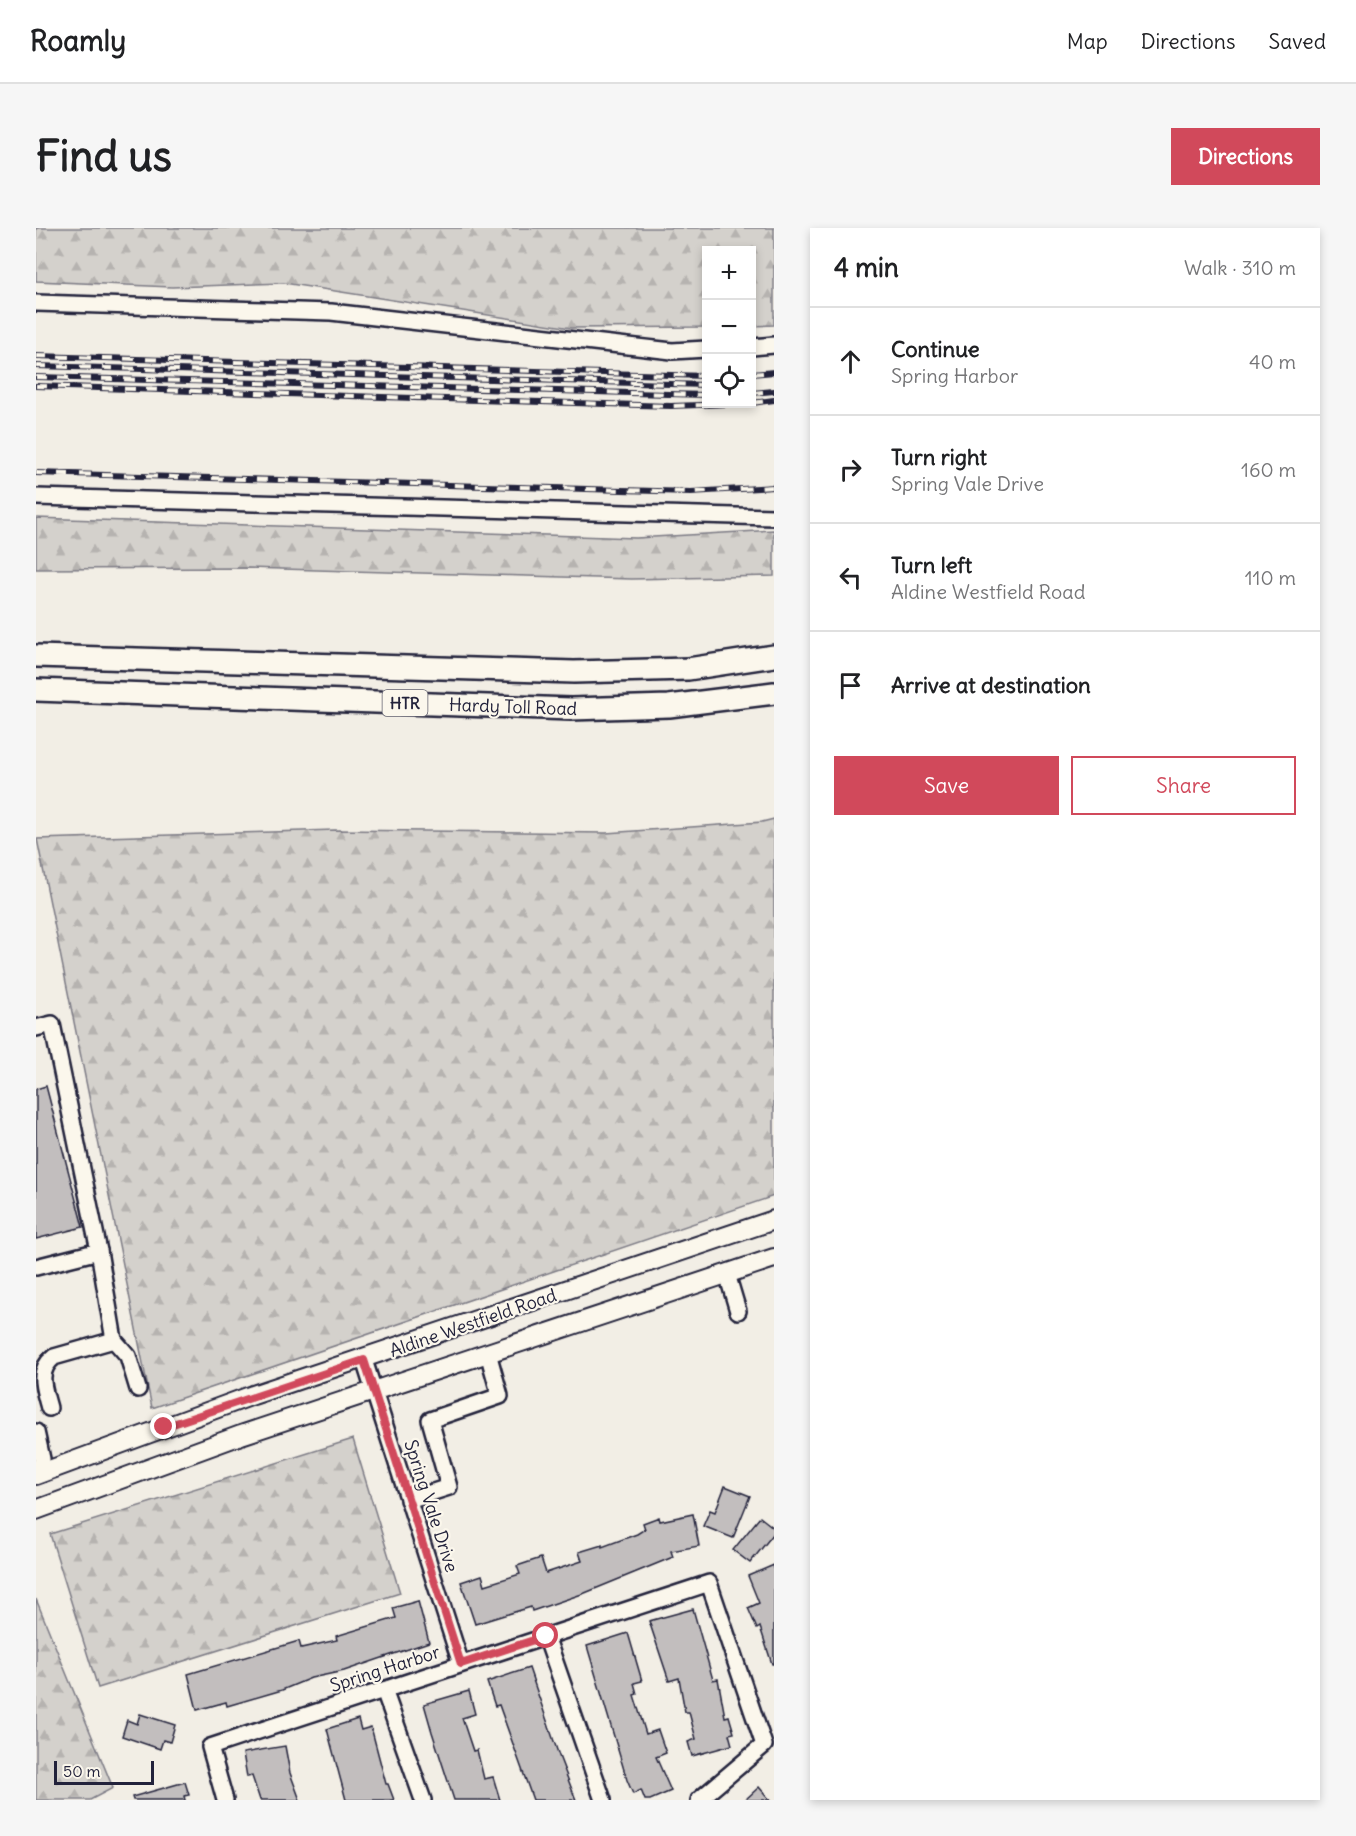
<!DOCTYPE html>
<meta charset="utf-8">
<style>
body{margin:0;font-family:Delius,sans-serif;background:#f6f6f6;color:#202124}
.controls{position:absolute;right:18px;top:18px;display:grid;overflow:hidden;border-radius:0px;box-shadow:0 3px 9px #0003}
.controls button{width:54px;height:54px;display:grid;place-items:center;padding:0;border:0;border-bottom:2px solid #e0e0e0;background:#fff;color:#202124;font:30px sans-serif}
.scale{position:absolute;left:18px;bottom:15px;width:100px;box-sizing:border-box;padding-left:6px;border:3px solid #22223b;border-top:0;font-size:16px;line-height:21px;white-space:nowrap;color:#22223b;-webkit-text-stroke:4px #fbf7ec;paint-order:stroke}
.stop{position:absolute;width:18px;height:18px;margin:-14px;border:4px solid #d1495b;border-radius:50%;background:#fff}
.stop.end{background:#d1495b;border-color:#fff;box-shadow:0 2px 6px #0008}
.list{margin:0;padding:0;list-style:none}
h2{display:flex;justify-content:space-between;align-items:center;height:78px;margin:0;padding:0 24px;font-size:26px}
h2 small{font-size:20px;font-weight:400;color:#757577}
.list li{display:grid;grid-template-columns:39px 1fr auto;gap:18px;align-items:center;box-sizing:border-box;height:108px;padding:0 24px;border-top:2px solid #e0e0e0}
.list b{display:block;font-size:22px;white-space:nowrap}
.list p{margin:0;font-size:20px;white-space:nowrap;color:#757577}
.list em{font-size:20px;font-style:normal;color:#757577}
.actions{display:flex;gap:12px;padding:18px 24px}
.actions a{flex:1;padding:14px 0;border:2px solid #d1495b;border-radius:0px;text-align:center;font-size:21px;color:#d1495b}
.actions .main{background:#d1495b;color:#fff}
.icon{flex:none;width:33px;height:33px;fill:none;stroke:currentColor;stroke-width:2;stroke-linecap:round;stroke-linejoin:round}
.map{position:relative;flex:none;width:738px;height:1572px;overflow:hidden;border-radius:0px}
header{display:flex;align-items:center;gap:36px;box-sizing:border-box;height:84px;padding:0 30px;background:#fff;border-bottom:2px solid #e0e0e0}
header strong{font-size:28px}
nav{display:flex;gap:33px;margin-inline-start:auto;font-size:21px}
.intro{display:flex;align-items:center;justify-content:space-between;box-sizing:border-box;height:144px;padding:0 36px}
h1{margin:0;font-size:42px}
.button{padding:15px 27px;border-radius:0px;background:#d1495b;color:#fff;font-size:21px;font-weight:700}
main{display:flex;gap:36px;padding:0 36px}
aside{flex:1;background:#fff;border-radius:0px;box-shadow:0 3px 9px #0003}
.map>svg:first-child{display:block}
</style>
<header>
<strong>Roamly</strong>
<nav><a>Map</a><a>Directions</a><a>Saved</a></nav>
</header>
<div class="intro"><h1>Find us</h1><a class="button">Directions</a></div>
<main>
<div class="map">
<svg width="738" height="1572" viewBox="0 0 738 1572">
<defs>
<pattern id="forest-firs" width="22" height="20" patternUnits="userSpaceOnUse" patternTransform="scale(1.5)"><rect width="22" height="20" fill="#d4d1cc"/><path d="M5 1l3.5 6h-7zM16 11l3.5 6h-7z" fill="#b6b3b0"/></pattern>
</defs>
<rect width="100%" height="100%" fill="#f2eee5"/>
<filter id="ink" filterUnits="userSpaceOnUse"><feTurbulence type="fractalNoise" baseFrequency=".0167" numOctaves="2"/><feDisplacementMap in="SourceGraphic" scale="12" xChannelSelector="R" yChannelSelector="G"/><feConvolveMatrix kernelMatrix="1 2 1 2 8 2 1 2 1" color-interpolation-filters="sRGB"/></filter>
<g filter="url(#ink)">
<g fill="url(#forest-firs)" stroke="#7b7a84" stroke-width="1.5">
<polygon points="0,0 738,0 738,97 716,98 716,22 670,22 670,99 535,100 248,55 136,59 0,53"/>
<polygon points="0,290 600,310 738,302 738,348 596,351 211,340 0,341"/>
<polygon points="738,591 738,968 116,1180 1,611 299,602 570,605 726,594"/>
<polygon points="317,1211 364,1365 62,1460 14,1306"/>
<polygon points="0,1371 77,1560 54,1572 0,1572"/>
</g>
<g fill="#c2bebe" stroke="#22223b" stroke-width="1.5">
<polygon points="10,858 47,999 0,1011 0,861"/>
<polygon points="689,1258 714,1268 697,1310 667,1298 674,1282 679,1284"/>
<polygon points="657,1286 663,1318 635,1323 637,1329 549,1365 496,1383 495,1379 439,1396 425,1354 446,1347 449,1357 484,1346 481,1338 505,1330 510,1345 546,1333 543,1324 566,1317 566,1319 601,1306 609,1301 607,1295 623,1289 624,1293"/>
<polygon points="724,1289 738,1300 738,1305 714,1335 697,1322"/>
<polygon points="738,1337 738,1436 736,1436 724,1399 721,1401 712,1380 723,1375 712,1348"/>
<polygon points="382,1373 393,1414 308,1443 275,1450 246,1462 191,1478 190,1474 161,1482 152,1446 263,1413 265,1420 301,1412 300,1408 360,1390 357,1380"/>
<polygon points="657,1381 677,1452 682,1451 689,1489 693,1488 698,1505 693,1506 696,1517 656,1528 652,1514 660,1511 653,1484 649,1484 643,1450 633,1453 613,1393"/>
<polygon points="592,1405 606,1453 598,1455 601,1466 598,1467 610,1506 622,1502 630,1525 620,1529 635,1563 614,1572 609,1572 605,1562 597,1566 591,1552 551,1418"/>
<polygon points="493,1440 523,1528 540,1572 497,1572 463,1477 459,1478 451,1454"/>
<polygon points="433,1463 439,1486 426,1490 437,1523 441,1522 448,1551 457,1549 464,1572 418,1572 396,1504 388,1476"/>
<polygon points="104,1486 139,1497 134,1514 127,1512 124,1521 86,1508 91,1492 101,1496"/>
<polygon points="322,1491 325,1502 335,1499 350,1556 352,1556 358,1572 310,1572 291,1501"/>
<polygon points="249,1518 254,1545 264,1572 224,1572 216,1548 211,1549 207,1525"/>
<polygon points="149,1554 153,1567 148,1568 149,1572 97,1572 96,1569"/>
<polygon points="723,1559 734,1572 709,1572"/>
</g>
<g fill="none" stroke-linecap="round" stroke-linejoin="round">
<defs>
<g id="minor">
<polyline points="0,75 295,84 636,123 670,121"/>
<polyline points="716,119 738,117"/>
<polyline points="0,269 738,289"/>
<polyline points="0,800 16,796 63,1023 78,1112 92,1128 102,1161"/>
<polyline points="0,1039 63,1023"/>
<polyline points="691,1046 702,1083"/>
<polyline points="328,1132 425,1436"/>
<path d="M13,1180C8,1161 0,1143 18,1129L78,1112"/>
<polyline points="0,1204 6,1231 3,1246 0,1245"/>
<polyline points="372,1272 413,1259 394,1192 464,1168 452,1125"/>
<polyline points="510,1408 567,1572"/>
<polyline points="348,1462 387,1572"/>
<polyline points="189,1572 174,1519 673,1355 728,1517 663,1572"/>
</g>
<g id="major">
<polyline points="0,1247 217,1167 738,992"/>
<polyline points="0,1282 205,1207 738,1030"/>
</g>
<g id="highway">
<polyline points="0,428 538,444 652,441 738,428"/>
<polyline points="0,462 535,481 633,478 738,465"/>
</g>
</defs>
<use href="#minor" stroke="#22223b" stroke-width="20"/>
<use href="#major" stroke="#22223b" stroke-width="22"/>
<use href="#highway" stroke="#22223b" stroke-width="26"/>
<use href="#minor" stroke="#fbf7ec" stroke-width="15"/>
<use href="#major" stroke="#fbf7ec" stroke-width="18"/>
<use href="#highway" stroke="#fbf7ec" stroke-width="21"/>
<defs>
<g id="rail">
<polyline points="0,128 670,148"/>
<polyline points="0,138 670,157"/>
<polyline points="716,146 738,144"/>
<polyline points="0,149 670,167"/>
<polyline points="0,158 635,178 692,176"/>
<polyline points="716,165 738,163"/>
<polyline points="716,175 738,172"/>
<polyline points="0,245 655,264 738,259"/>
</g>
</defs>
<use href="#rail" stroke="#22223b" stroke-width="6"/>
<use href="#rail" stroke="#fbf7ec" stroke-width="4" stroke-dasharray="11" stroke-linecap="butt"/>
</g>
</g>
<g fill="none" stroke-linecap="round" stroke-linejoin="round" filter="url(#ink)">
<polyline stroke="#d1495b" stroke-width="8" points="128,1199 328,1132 425,1436 510,1408"/>
</g>
<g text-anchor="middle" stroke-width="4.5" stroke-linejoin="round" paint-order="stroke">
<rect fill="#fbf7ec" stroke="#636270" stroke-width="1.5" x="346.5" y="462" width="45" height="26" rx="4.5"/>
<g font-size="16" font-weight="bold" fill="#22223b">
<text x="369" y="481">HTR</text>
</g>
<g font-size="18" fill="#22223b" stroke="#fbf7ec">
<text transform="translate(477 479) rotate(2)" y="6">Hardy Toll Road</text>
<text transform="translate(437 1095) rotate(-19)" y="6">Aldine Westfield Road</text>
<text transform="translate(395 1278) rotate(72)" y="6">Spring Vale Drive</text>
<text transform="translate(349 1441) rotate(-18)" y="6">Spring Harbor</text>
</g>
</g>
</svg>
<div class="controls">
<button>+</button>
<button>−</button>
<button><svg class="icon" aria-label="locate" viewBox="0 0 24 24"><circle cx="12" cy="12" r="6"/><path d="M12 2v4M12 18v4M2 12h4M18 12h4"/></svg></button>
</div>
<div class="scale">50 m</div>
<div class="stop" style="left:510px;top:1408px"></div>
<div class="stop end" style="left:128px;top:1199px"></div>
</div>
<aside>
<h2>4 min<small>Walk · 310 m</small></h2>
<ul class="list">
<li><svg class="icon" aria-label="ahead" viewBox="0 0 24 24"><path d="M12 20V5M6 11l6-6 6 6"/></svg><div><b>Continue</b><p>Spring Harbor</p></div><em>40 m</em></li>
<li><svg class="icon" aria-label="right" viewBox="0 0 24 24"><path d="M7 20v-9h11M14 6l5 5-5 5"/></svg><div><b>Turn right</b><p>Spring Vale Drive</p></div><em>160 m</em></li>
<li><svg class="icon" aria-label="left" viewBox="0 0 24 24"><path d="M17 20v-9H6M10 6l-5 5 5 5"/></svg><div><b>Turn left</b><p>Aldine Westfield Road</p></div><em>110 m</em></li>
<li><svg class="icon" aria-label="arrive" viewBox="0 0 24 24"><path d="M6 21V4h12l-3 4 3 4H6"/></svg><div><b>Arrive at destination</b></div></li>
</ul>
<div class="actions"><a class="main">Save</a><a>Share</a></div>
</aside>
</main>
